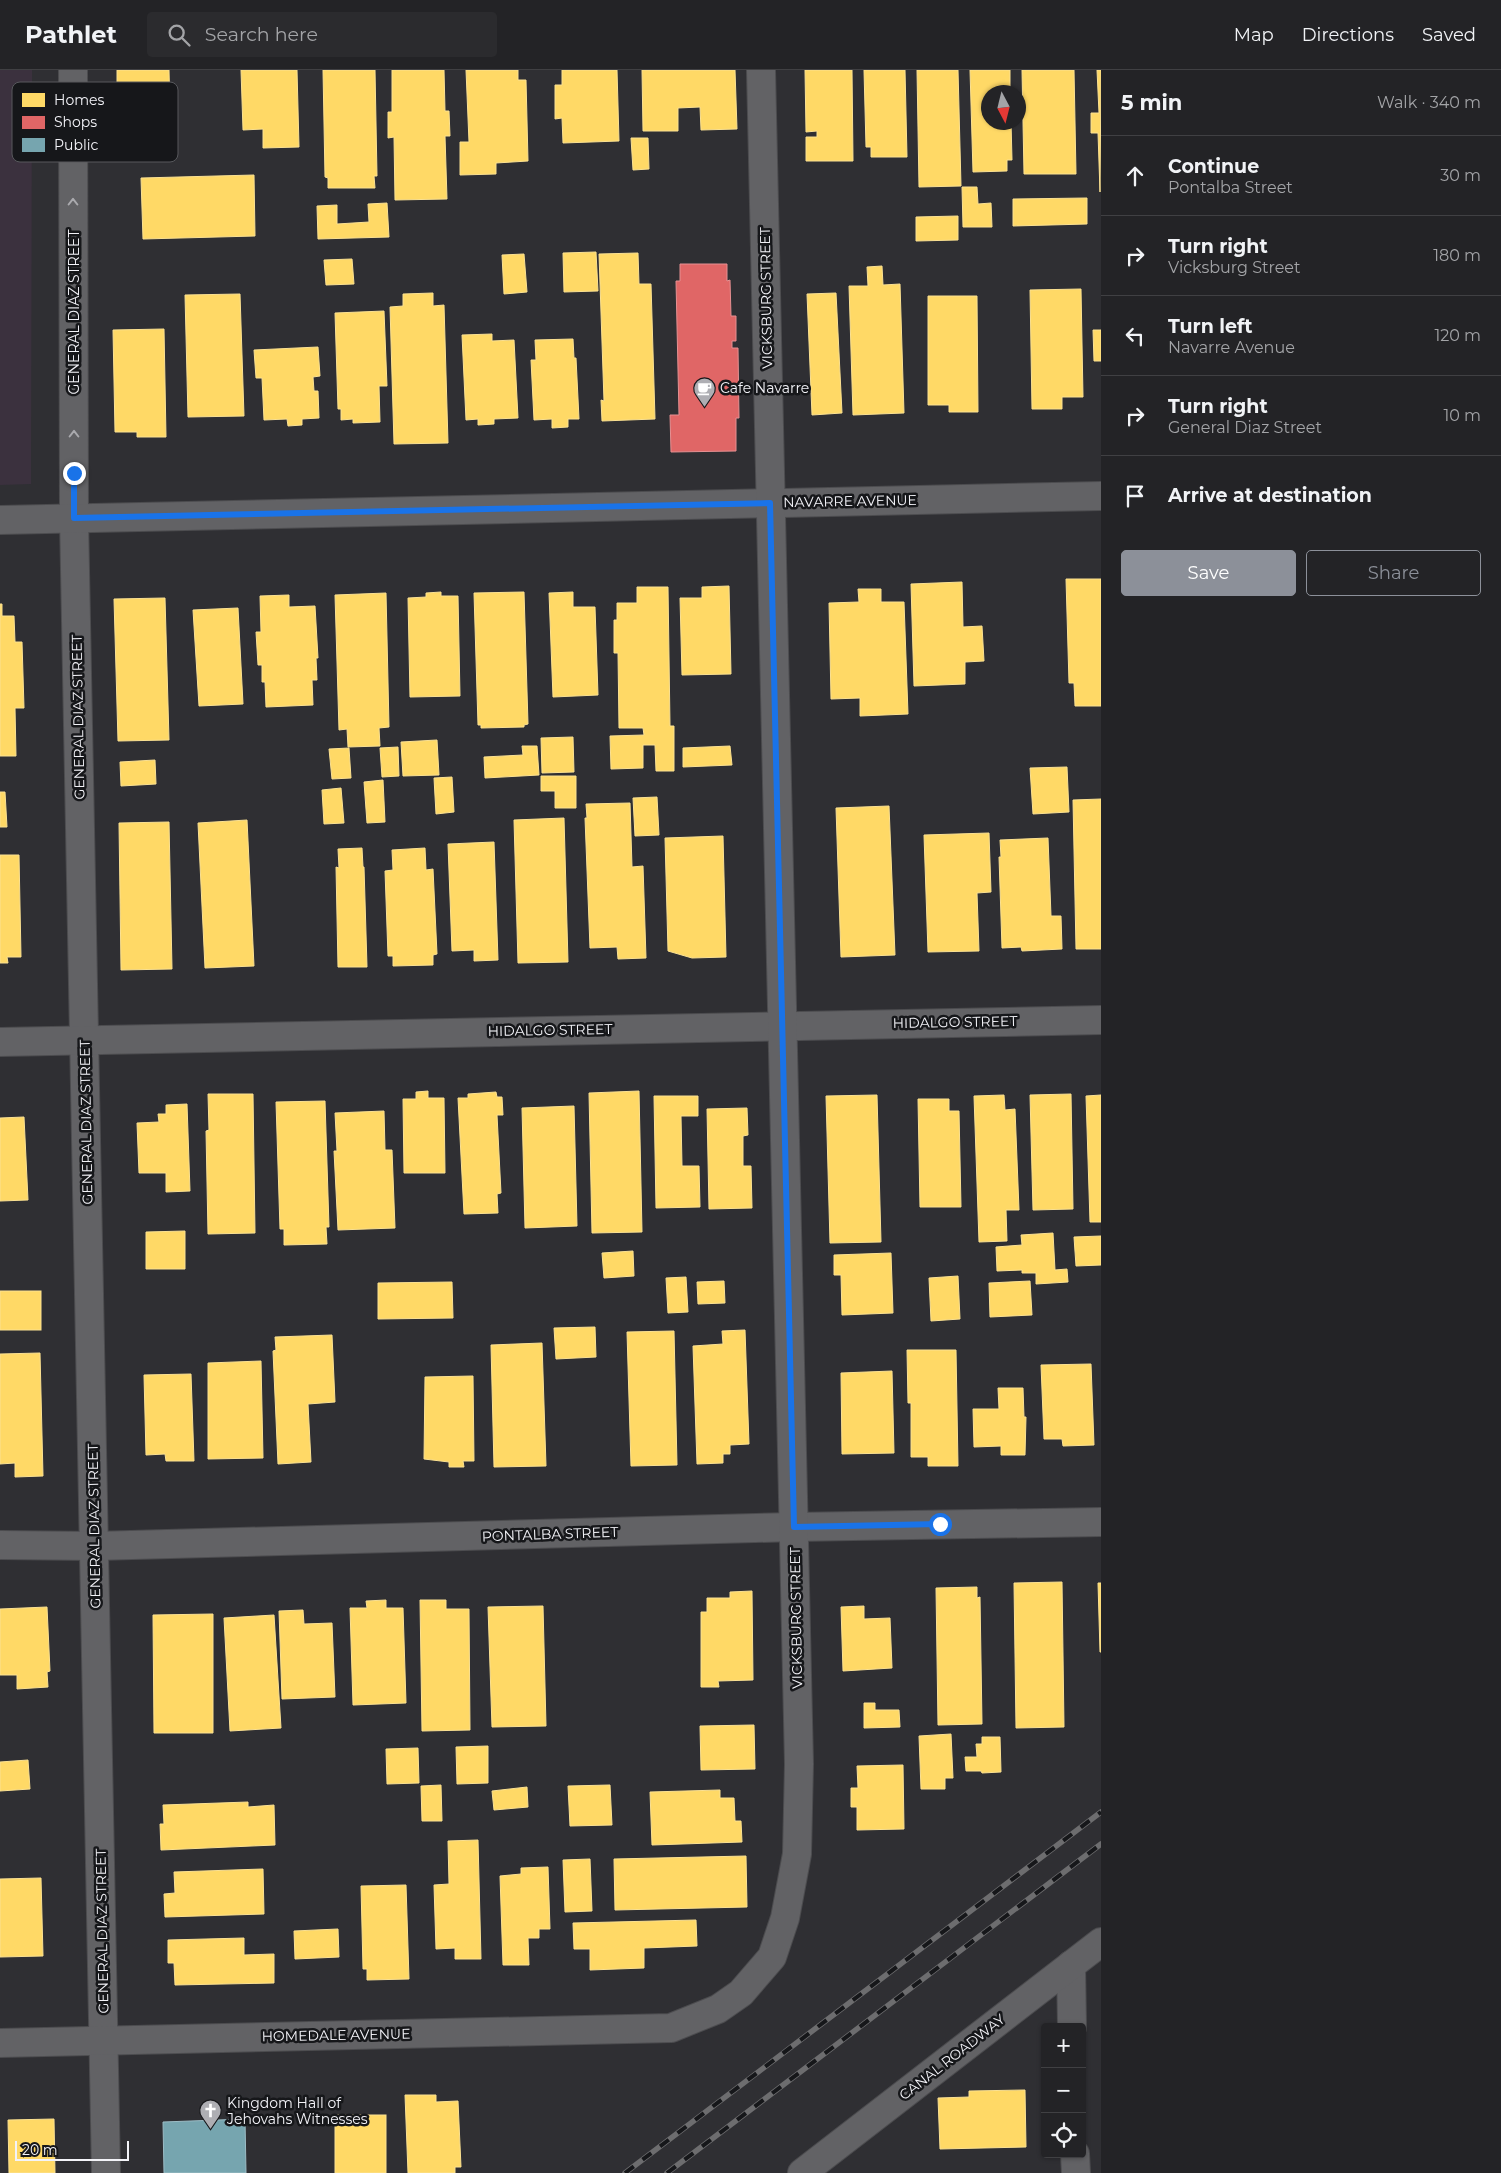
<!DOCTYPE html>
<meta charset="utf-8">
<style>
body{margin:0;font-family:Montserrat,sans-serif;background:#2b2b2e;color:#f1f3f6}
.controls{position:absolute;right:15px;bottom:15px;display:grid;overflow:hidden;border-radius:5px;box-shadow:0 1px 4px #0004}
.controls button{width:45px;height:45px;display:grid;place-items:center;padding:0;border:0;border-bottom:1px solid #404043;background:#232326;color:#f1f3f6;font:25px sans-serif}
.compass{position:absolute;left:981px;top:15px;width:45px;height:45px;border-radius:50%;background:#232326;box-shadow:0 1px 4px #0004;rotate:173deg}
.scale{position:absolute;left:15px;bottom:12px;width:114px;box-sizing:border-box;padding-left:5px;border:2px solid #f3f3f8;border-top:0;font-size:14px;line-height:18px;white-space:nowrap;color:#f3f3f8;-webkit-text-stroke:4px #16171a;paint-order:stroke}
.stop{position:absolute;width:15px;height:15px;margin:-11px;border:4px solid #1a73e8;border-radius:50%;background:#fff}
.stop.end{background:#1a73e8;border-color:#fff;box-shadow:0 1px 5px #0008}
.list{margin:0;padding:0;list-style:none}
h2{display:flex;justify-content:space-between;align-items:center;height:65px;margin:0;padding:0 20px;font-size:21px}
h2 small{font-size:16px;font-weight:400;color:#a3a4a7}
.list li{display:grid;grid-template-columns:32px 1fr auto;gap:15px;align-items:center;box-sizing:border-box;height:80px;padding:0 20px;border-top:1px solid #404043}
.list b{display:block;font-size:19px;white-space:nowrap}
.list p{margin:0;font-size:16px;white-space:nowrap;color:#a3a4a7}
.list em{font-size:16px;font-style:normal;color:#a3a4a7}
.actions{display:flex;gap:10px;padding:15px 20px}
.actions a{flex:1;padding:11px 0;border:1px solid #8c9099;border-radius:5px;text-align:center;font-size:18px;color:#8c9099}
.actions .main{background:#8c9099;color:#fff}
.icon{flex:none;width:28px;height:28px;fill:none;stroke:currentColor;stroke-width:2;stroke-linecap:round;stroke-linejoin:round}
.map{position:relative;flex:none;width:1101px;height:2103px;overflow:hidden}
header{display:flex;align-items:center;gap:30px;box-sizing:border-box;height:70px;padding:0 25px;background:#232326;border-bottom:1px solid #404043}
header strong{font-size:24px}
nav{display:flex;gap:28px;margin-inline-start:auto;font-size:18px}
.search{width:350px;height:45px;background:#2b2b2e;display:flex;align-items:center;gap:12px;box-sizing:border-box;padding:0 18px;border-radius:5px;color:#a3a4a7;font-size:19px}
main{display:flex}
aside{flex:1;background:#232326}
.map>svg:first-child{display:block}
</style>
<header>
<strong>Pathlet</strong>
<div class="search"><svg class="icon" aria-label="search" viewBox="0 0 24 24"><circle cx="10" cy="10" r="6"/><path d="M15 15l6 6"/></svg>Search here</div>
<nav><a>Map</a><a>Directions</a><a>Saved</a></nav>
</header>
<main>
<div class="map">
<svg width="1101" height="2103" viewBox="0 0 1101 2103">
<rect width="100%" height="100%" fill="#2f2f33"/>
<polygon fill="#3b313e" points="0,0 32,0 31,414 0,415"/>
<g fill="#ffd966" stroke="#fbe192">
<polygon points="117,0 169,0 170,41 173,41 174,69 112,71 111,43 117,43"/>
<polygon points="241,0 297,0 299,77 263,78 263,59 243,60"/>
<polygon points="323,0 375,0 377,106 374,106 375,118 328,118 328,108 325,107"/>
<polygon points="392,0 444,0 445,41 449,41 450,66 445,66 447,129 395,130 394,67 388,68 388,42 392,42"/>
<polygon points="466,0 518,0 518,10 526,10 528,91 496,93 496,104 460,105 460,72 469,72"/>
<polygon points="562,0 617,0 619,71 563,73 562,48 555,49 555,15 562,15"/>
<polygon points="642,0 735,0 737,59 701,60 700,37 678,38 678,61 643,61"/>
<polygon points="805,0 852,0 853,91 806,91 806,67 817,67 817,61 806,62"/>
<polygon points="864,0 905,0 907,87 871,87 871,77 866,77"/>
<polygon points="917,0 958,0 961,116 919,117"/>
<polygon points="970,0 1010,0 1010,22 988,22 988,52 1011,52 1012,90 1007,90 1007,101 973,102"/>
<polygon points="1022,0 1074,0 1076,104 1024,104"/>
<polygon points="1097,0 1101,0 1100,122 1098,63 1091,63 1091,43 1099,43"/>
<polygon points="631,68 648,68 649,99 633,100"/>
<polygon points="254,105 255,166 143,169 141,108"/>
<polygon points="962,117 977,117 978,134 991,133 992,157 963,157"/>
<polygon points="1087,128 1087,154 1013,156 1013,129"/>
<polygon points="387,133 389,167 318,169 317,136 337,135 337,154 369,152 368,134"/>
<polygon points="958,146 958,170 916,171 916,147"/>
<polygon points="596,182 598,221 564,222 563,183"/>
<polygon points="638,183 639,214 651,214 655,349 602,351 601,330 604,331 599,184"/>
<polygon points="524,184 527,222 504,224 502,185"/>
<polygon points="352,189 354,214 326,215 324,190"/>
<polygon points="882,196 883,215 900,214 904,343 853,345 849,216 868,216 867,197"/>
<polygon points="1081,219 1083,327 1062,327 1062,339 1032,339 1030,220"/>
<polygon points="433,223 433,236 444,235 448,373 394,374 390,237 403,236 403,224"/>
<polygon points="836,223 842,343 812,345 807,224"/>
<polygon points="240,224 244,346 188,347 185,225"/>
<polygon points="928,226 977,226 978,342 949,342 949,335 928,335"/>
<polygon points="384,241 387,316 379,316 380,352 353,353 353,349 341,350 341,339 338,339 335,243"/>
<polygon points="164,259 166,367 137,367 137,362 115,362 113,260"/>
<polygon points="1093,260 1101,260 1101,291 1094,291"/>
<polygon points="492,264 492,271 514,270 518,348 494,349 494,354 478,355 478,349 466,350 462,265"/>
<polygon points="573,269 574,288 576,288 579,349 568,349 568,357 552,358 552,349 534,350 531,290 536,290 535,270"/>
<polygon points="318,277 320,306 313,307 314,321 318,321 319,348 302,349 302,355 288,356 287,349 264,350 262,308 256,308 254,280"/>
<polygon points="1066,509 1101,509 1101,636 1075,636 1074,613 1069,613"/>
<polygon points="962,512 963,557 982,556 984,591 965,592 965,614 914,616 911,514"/>
<polygon points="729,516 731,604 682,605 680,528 702,528 702,517"/>
<polygon points="637,517 668,517 670,656 674,656 674,701 656,701 655,675 643,675 643,698 611,699 610,666 644,665 643,658 619,658 618,583 614,583 614,550 617,550 617,533 637,533"/>
<polygon points="858,519 881,519 881,532 904,532 908,644 860,646 860,628 831,629 829,533 859,532"/>
<polygon points="441,522 441,526 458,526 460,626 410,627 408,528 426,527 426,523"/>
<polygon points="524,522 528,654 524,655 524,657 481,658 481,655 478,655 474,523"/>
<polygon points="573,522 573,537 595,537 598,625 553,627 549,523"/>
<polygon points="386,523 389,657 379,658 380,676 348,677 347,659 339,660 335,525"/>
<polygon points="289,525 289,537 315,536 318,588 316,588 317,610 312,610 313,635 266,637 265,612 262,612 262,595 258,595 256,562 261,562 260,526"/>
<polygon points="165,528 169,670 118,671 114,529"/>
<polygon points="0,534 2,534 2,546 14,546 15,572 22,572 24,638 15,638 16,686 0,686"/>
<polygon points="238,538 243,634 199,636 193,540"/>
<polygon points="573,667 574,702 542,703 541,668"/>
<polygon points="437,670 439,705 403,706 401,672"/>
<polygon points="522,676 537,676 539,705 485,708 484,687 523,685"/>
<polygon points="730,676 732,695 683,697 683,678"/>
<polygon points="398,677 399,706 382,707 380,678"/>
<polygon points="349,678 351,708 332,709 329,679"/>
<polygon points="155,690 156,714 121,716 120,692"/>
<polygon points="1067,697 1069,742 1033,744 1030,698"/>
<polygon points="541,706 576,706 576,738 555,738 555,721 541,721"/>
<polygon points="452,707 454,742 436,744 434,708"/>
<polygon points="383,710 385,752 367,753 364,712"/>
<polygon points="341,718 344,753 324,754 322,720"/>
<polygon points="0,722 5,722 7,757 0,757"/>
<polygon points="657,727 659,765 635,766 633,728"/>
<polygon points="1101,729 1101,879 1076,879 1073,730"/>
<polygon points="630,733 632,797 643,796 646,888 618,889 617,877 590,878 585,748 587,748 586,734"/>
<polygon points="889,736 895,885 841,887 836,738"/>
<polygon points="564,748 568,892 518,893 514,750"/>
<polygon points="247,750 254,896 205,898 198,753"/>
<polygon points="169,752 172,899 121,900 119,753"/>
<polygon points="989,763 991,822 977,823 979,881 928,882 924,765"/>
<polygon points="723,766 726,887 692,888 668,881 665,768"/>
<polygon points="1048,768 1051,846 1061,846 1062,879 1022,881 1021,877 1002,878 999,787 1001,787 1000,770"/>
<polygon points="494,772 498,890 474,891 474,880 452,881 448,774"/>
<polygon points="362,778 363,797 364,797 367,897 338,897 336,797 339,798 338,779"/>
<polygon points="425,778 426,800 433,799 437,884 433,885 433,895 393,896 393,886 388,886 385,801 393,800 392,780"/>
<polygon points="0,785 19,785 21,887 7,887 8,893 0,893"/>
<polygon points="428,1021 428,1028 444,1028 445,1103 404,1103 403,1029 416,1029 416,1022"/>
<polygon points="639,1021 642,1162 592,1163 589,1023"/>
<polygon points="496,1022 497,1027 502,1027 503,1045 497,1045 501,1123 497,1124 498,1143 464,1144 458,1028 468,1028 468,1024"/>
<polygon points="208,1024 253,1024 255,1163 208,1164 206,1061 209,1060"/>
<polygon points="1071,1024 1073,1139 1033,1140 1030,1025"/>
<polygon points="877,1025 881,1172 830,1173 826,1026"/>
<polygon points="1004,1025 1005,1040 1015,1039 1019,1140 1006,1140 1007,1171 979,1172 974,1026"/>
<polygon points="1101,1025 1101,1152 1090,1152 1086,1026"/>
<polygon points="654,1026 698,1026 698,1046 681,1046 682,1096 699,1096 700,1137 656,1138"/>
<polygon points="918,1029 949,1029 949,1041 959,1041 961,1137 920,1137"/>
<polygon points="325,1031 329,1157 326,1157 327,1174 284,1175 284,1159 280,1159 276,1032"/>
<polygon points="187,1034 190,1121 166,1122 166,1103 139,1103 137,1053 159,1052 158,1044 166,1044 166,1035"/>
<polygon points="574,1036 577,1156 525,1158 522,1038"/>
<polygon points="747,1038 748,1065 743,1066 743,1096 751,1096 752,1138 709,1139 707,1039"/>
<polygon points="384,1041 385,1080 392,1080 395,1158 338,1160 334,1081 337,1081 335,1043"/>
<polygon points="24,1047 28,1130 0,1131 0,1048"/>
<polygon points="185,1161 185,1199 146,1199 146,1162"/>
<polygon points="1053,1163 1055,1200 1067,1199 1068,1212 1036,1214 1036,1203 1022,1203 1022,1200 997,1201 996,1177 1022,1175 1021,1165"/>
<polygon points="1101,1166 1101,1195 1076,1196 1074,1167"/>
<polygon points="633,1181 634,1206 604,1208 602,1183"/>
<polygon points="891,1183 893,1243 842,1245 841,1205 834,1205 834,1185"/>
<polygon points="958,1206 960,1249 931,1251 929,1208"/>
<polygon points="686,1207 688,1242 668,1243 666,1208"/>
<polygon points="724,1211 725,1233 698,1234 697,1212"/>
<polygon points="1030,1211 1032,1245 990,1247 989,1213"/>
<polygon points="452,1212 453,1248 378,1249 378,1213"/>
<rect x="0" y="1221" width="41" height="39"/>
<polygon points="595,1257 596,1287 556,1289 554,1258"/>
<polygon points="745,1260 749,1374 730,1375 730,1384 723,1384 723,1393 697,1394 693,1276 723,1274 722,1261"/>
<polygon points="674,1261 677,1395 631,1396 627,1262"/>
<polygon points="332,1265 335,1332 308,1334 311,1392 278,1394 273,1281 276,1280 275,1267"/>
<polygon points="542,1273 546,1396 494,1397 491,1275"/>
<polygon points="907,1280 956,1280 958,1396 928,1396 928,1387 911,1387 911,1333 908,1333"/>
<polygon points="40,1283 43,1406 15,1407 15,1393 0,1394 0,1284"/>
<polygon points="261,1291 263,1388 208,1389 208,1293"/>
<polygon points="1091,1294 1094,1375 1063,1376 1062,1369 1044,1369 1041,1295"/>
<polygon points="892,1301 894,1383 842,1384 841,1303"/>
<polygon points="191,1304 194,1391 166,1391 165,1384 146,1385 144,1305"/>
<polygon points="473,1306 474,1391 463,1391 464,1397 449,1397 449,1392 424,1389 425,1307"/>
<polygon points="998,1318 1023,1318 1024,1347 1026,1347 1025,1385 1001,1385 1001,1376 974,1377 973,1339 999,1339"/>
<polygon points="1062,1512 1064,1657 1016,1658 1014,1513"/>
<polygon points="1098,1513 1101,1513 1101,1582 1100,1582"/>
<polygon points="977,1517 977,1528 980,1527 982,1654 938,1655 936,1518"/>
<polygon points="752,1521 753,1610 718,1611 719,1617 701,1617 701,1542 707,1542 707,1528 730,1528 730,1522"/>
<polygon points="386,1530 386,1538 403,1538 406,1633 353,1635 350,1538 367,1538 366,1531"/>
<polygon points="420,1530 446,1530 446,1539 469,1539 470,1660 422,1661"/>
<polygon points="543,1536 546,1656 492,1657 488,1537"/>
<polygon points="864,1536 864,1549 890,1548 892,1598 843,1601 841,1537"/>
<polygon points="47,1537 50,1601 47,1602 48,1617 17,1619 17,1605 0,1605 0,1539"/>
<polygon points="303,1540 304,1554 332,1553 335,1627 282,1629 279,1541"/>
<polygon points="213,1544 213,1663 154,1663 153,1545"/>
<polygon points="274,1545 281,1658 230,1661 224,1548"/>
<polygon points="864,1633 875,1633 875,1640 899,1640 900,1657 864,1658"/>
<polygon points="754,1655 755,1699 701,1700 700,1656"/>
<polygon points="951,1664 953,1708 945,1708 945,1719 921,1719 919,1666"/>
<polygon points="982,1667 1000,1667 1001,1702 982,1703 981,1701 966,1701 965,1687 977,1687 976,1674 982,1674"/>
<polygon points="488,1676 488,1713 457,1714 456,1677"/>
<polygon points="418,1678 419,1713 387,1714 386,1679"/>
<polygon points="28,1690 30,1719 0,1721 0,1692"/>
<polygon points="903,1695 904,1759 857,1760 857,1737 851,1737 851,1718 858,1718 857,1696"/>
<polygon points="441,1715 442,1751 422,1751 421,1716"/>
<polygon points="610,1715 612,1755 570,1756 568,1716"/>
<polygon points="527,1717 528,1737 494,1740 492,1721"/>
<polygon points="720,1720 720,1728 734,1728 735,1751 741,1751 742,1772 652,1775 650,1722"/>
<polygon points="248,1732 248,1737 274,1735 275,1775 161,1780 160,1754 164,1754 163,1735"/>
<polygon points="478,1770 481,1889 455,1889 455,1878 436,1879 434,1815 449,1814 448,1771"/>
<polygon points="746,1786 747,1837 615,1840 614,1789"/>
<polygon points="590,1789 592,1841 565,1842 563,1790"/>
<polygon points="548,1797 550,1859 539,1859 539,1868 528,1868 529,1895 503,1895 500,1806 521,1804 521,1798"/>
<polygon points="263,1799 264,1844 165,1847 164,1824 175,1823 174,1802"/>
<polygon points="41,1808 43,1886 0,1887 0,1809"/>
<polygon points="406,1815 409,1909 367,1910 367,1899 363,1899 361,1816"/>
<polygon points="696,1850 697,1876 644,1878 644,1898 590,1900 590,1879 574,1879 573,1853"/>
<polygon points="338,1859 339,1887 295,1889 294,1861"/>
<polygon points="244,1868 244,1885 274,1884 274,1913 175,1915 174,1893 168,1893 168,1870"/>
<polygon points="1025,2020 1026,2077 940,2079 938,2028 969,2027 969,2021"/>
<polygon points="405,2025 436,2025 436,2032 458,2031 461,2097 455,2097 455,2103 408,2103"/>
<rect x="335" y="2045" width="51" height="58"/>
<polygon points="54,2049 55,2103 9,2103 8,2050"/>
</g>
<polygon fill="#e06666" stroke="#e69092" points="680,194 727,194 727,211 730,210 731,246 736,246 736,271 732,271 732,278 738,278 739,348 736,348 736,381 671,382 670,345 679,345 676,211 680,211"/>
<polygon fill="#76a5af" stroke="#9cbcc5" points="245,2049 246,2103 164,2103 163,2052"/>
<g fill="none" stroke-linecap="round" stroke-linejoin="round">
<defs>
<g id="minor">
<polyline points="73,0 74,448 106,2103"/>
<polyline points="0,450 1101,426"/>
<polyline points="0,972 1101,950"/>
<polyline points="0,1475 95,1476 794,1457 1101,1452"/>
<polyline points="1071,1895 1072,1957"/>
<polyline points="0,1973 671,1958 718,1939 741,1923 772,1887 785,1848 797,1784 799,1694 761,0"/>
<polyline points="1075,2084 1076,2103"/>
<polyline points="802,2103 1101,1872"/>
</g>
</defs>
<use href="#minor" stroke="#4c4c4f" stroke-width="30"/>
<use href="#minor" stroke="#626265" stroke-width="28"/>
<defs>
<g id="rail">
<polyline points="625,2103 1101,1742"/>
<polyline points="667,2103 1101,1774"/>
</g>
</defs>
<use href="#rail" stroke="#6d6d6f" stroke-width="5.5"/>
<use href="#rail" stroke="#16171a" stroke-width="4" stroke-dasharray="11" stroke-linecap="butt"/>
</g>
<defs><path id="oneway-chevron" d="M-2-3.5L2.5 0L-2 3.5" fill="none" stroke-width="1.6" stroke-linecap="round" stroke-linejoin="round" transform="scale(1.25)"/></defs>
<g stroke="#aaaaae">
<use href="#oneway-chevron" transform="translate(73 132) rotate(-90)"/>
<use href="#oneway-chevron" transform="translate(74 364) rotate(-90)"/>
</g>
<g fill="none" stroke-linecap="round" stroke-linejoin="round">
<polyline stroke="#1a73e8" stroke-width="6" points="74,403 74,448 770,433 794,1457 940,1454"/>
</g>
<defs>
<symbol id="cafe-pin" viewBox="-11 -11 22 30"><path d="M0 17L-7.5 6A9.5 9.5 0 1 1 7.5 6Z" fill="#aeaeb3" stroke="#16171a"/><path d="M-5.5-4.5H6V0H3Q3 3.5 0 3.5H-2.5Q-5.5 3.5-5.5 0ZM3-3.2v2h1.7v-2ZM-6 4.5H4V6H-6Z" fill="#fff"/></symbol>
<symbol id="church-pin" viewBox="-11 -11 22 30"><path d="M0 17L-7.5 6A9.5 9.5 0 1 1 7.5 6Z" fill="#aeaeb3" stroke="#16171a"/><path d="M-1.2-6h2.4v3.5h3.3v2.4h-3.3V6h-2.4V-.1h-3.3v-2.4h3.3Z" fill="#fff"/></symbol>
</defs>
<g fill-rule="evenodd">
<use href="#cafe-pin" x="692" y="306" width="25" height="34"/>
<use href="#church-pin" x="198" y="2028" width="25" height="34"/>
</g>
<g text-anchor="middle" stroke-width="5" stroke-linejoin="round" paint-order="stroke">
<g font-size="14" fill="#f3f3f8" stroke="#16171a">
<text transform="translate(766 228) rotate(-91)" y="5">VICKSBURG STREET</text>
<text transform="translate(74 242) rotate(-90)" y="5">GENERAL DIAZ STREET</text>
<text transform="translate(850 431) rotate(-1)" y="5">NAVARRE AVENUE</text>
<text transform="translate(78 647) rotate(-91)" y="5">GENERAL DIAZ STREET</text>
<text transform="translate(955 952) rotate(-1)" y="5">HIDALGO STREET</text>
<text transform="translate(550 960) rotate(-1)" y="5">HIDALGO STREET</text>
<text transform="translate(86 1052) rotate(-91)" y="5">GENERAL DIAZ STREET</text>
<text transform="translate(94 1456) rotate(-91)" y="5">GENERAL DIAZ STREET</text>
<text transform="translate(550 1464) rotate(-2)" y="5">PONTALBA STREET</text>
<text transform="translate(796 1548) rotate(-91)" y="5">VICKSBURG STREET</text>
<text transform="translate(102 1861) rotate(-91)" y="5">GENERAL DIAZ STREET</text>
<text transform="translate(336 1965) rotate(-1)" y="5">HOMEDALE AVENUE</text>
<text transform="translate(952 1987) rotate(-38)" y="5">CANAL ROADWAY</text>
</g>
<g font-size="14" fill="#f3f3f8" stroke="#16171a" text-anchor="start">
<text x="720" y="323">Cafe Navarre</text>
<text x="227" y="2038">Kingdom Hall of<tspan x="227" dy="16">Jehovahs Witnesses</tspan></text>
</g>
</g>
<rect x="12" y="12" width="166" height="80" rx="8" fill="#16171a" stroke="#58595d" stroke-width="1"/>
<rect x="22" y="23" width="23" height="14" fill="#ffd966"/>
<rect x="22" y="46" width="23" height="13" fill="#e06666"/>
<rect x="22" y="68" width="23" height="14" fill="#76a5af"/>
<g font-size="14" fill="#f3f3f8">
<text x="54" y="35">Homes</text>
<text x="54" y="57">Shops</text>
<text x="54" y="80">Public</text>
</g>
</svg>
<div class="controls">
<button>+</button>
<button>−</button>
<button><svg class="icon" aria-label="locate" viewBox="0 0 24 24"><circle cx="12" cy="12" r="6"/><path d="M12 2v4M12 18v4M2 12h4M18 12h4"/></svg></button>
</div>
<svg class="compass" viewBox="-18 -18 36 36"><path d="M0-13l5 13h-10z" fill="#e53935"/><path d="M0 13l5-13h-10z" fill="#a3a4a7"/></svg>
<div class="scale">20 m</div>
<div class="stop" style="left:940px;top:1454px"></div>
<div class="stop end" style="left:74px;top:403px"></div>
</div>
<aside>
<h2>5 min<small>Walk · 340 m</small></h2>
<ul class="list">
<li><svg class="icon" aria-label="ahead" viewBox="0 0 24 24"><path d="M12 20V5M6 11l6-6 6 6"/></svg><div><b>Continue</b><p>Pontalba Street</p></div><em>30 m</em></li>
<li><svg class="icon" aria-label="right" viewBox="0 0 24 24"><path d="M7 20v-9h11M14 6l5 5-5 5"/></svg><div><b>Turn right</b><p>Vicksburg Street</p></div><em>180 m</em></li>
<li><svg class="icon" aria-label="left" viewBox="0 0 24 24"><path d="M17 20v-9H6M10 6l-5 5 5 5"/></svg><div><b>Turn left</b><p>Navarre Avenue</p></div><em>120 m</em></li>
<li><svg class="icon" aria-label="right" viewBox="0 0 24 24"><path d="M7 20v-9h11M14 6l5 5-5 5"/></svg><div><b>Turn right</b><p>General Diaz Street</p></div><em>10 m</em></li>
<li><svg class="icon" aria-label="arrive" viewBox="0 0 24 24"><path d="M6 21V4h12l-3 4 3 4H6"/></svg><div><b>Arrive at destination</b></div></li>
</ul>
<div class="actions"><a class="main">Save</a><a>Share</a></div>
</aside>
</main>
